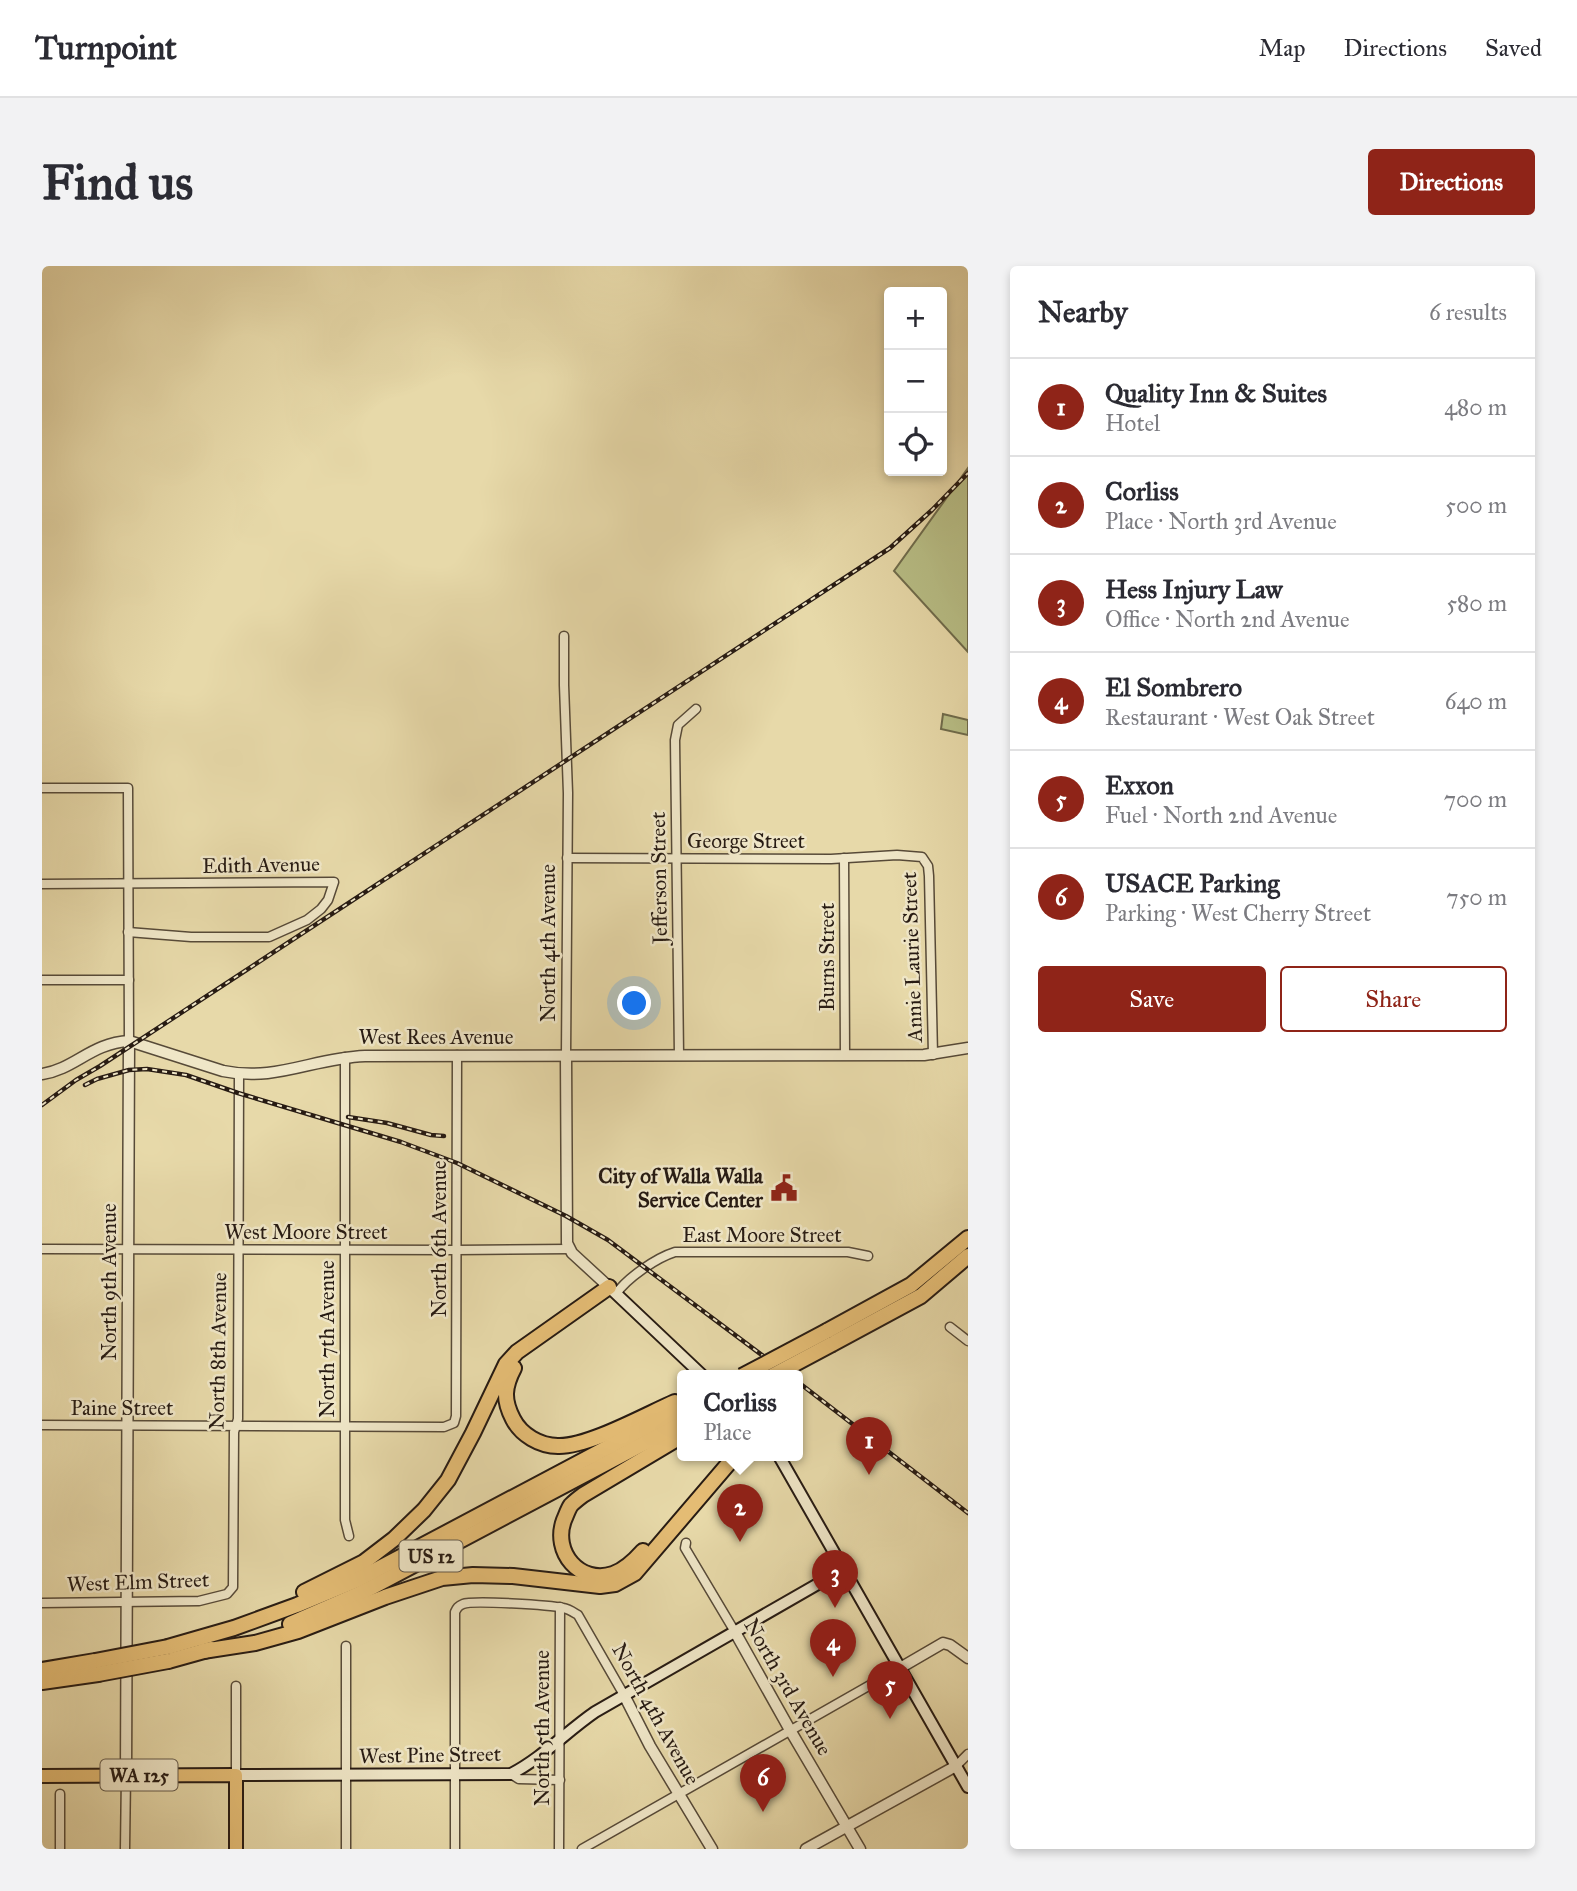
<!DOCTYPE html>
<meta charset="utf-8">
<style>
body{margin:0;font-family:"IM FELL Great Primer",serif;background:#f2f2f3;color:#2b2b33}
.controls{position:absolute;right:21px;top:21px;display:grid;overflow:hidden;border-radius:7px;box-shadow:0 4px 10px #0003}
.controls button{width:63px;height:63px;display:grid;place-items:center;padding:0;border:0;border-bottom:2px solid #e1e1e2;background:#fff;color:#2b2b33;font:35px sans-serif}
.you{position:absolute;left:593px;top:738px;width:24px;height:24px;margin:-18px;border:5px solid #fff;border-radius:50%;background:#1a73e8;box-shadow:0 0 0 10px #1a73e833}
.badge{display:grid;place-items:center;width:46px;height:46px;border-radius:50%;background:#8f2418;color:#fff;font-size:23px;font-weight:700}
.pin{position:absolute;translate:-50% -58px;filter:drop-shadow(0 2px 4px #0008)}
.pin::after{content:'';position:absolute;top:37px;width:24px;height:21px;background:inherit;clip-path:polygon(0 0,100% 0,50% 100%)}
.popup{position:absolute;left:635px;top:1104px;width:126px;height:91px;box-sizing:border-box;display:grid;place-content:center;border-radius:7px;background:#fff;filter:drop-shadow(0 2px 5px #0005);font-size:23px;white-space:nowrap;color:#7c7c81}
.popup b{font-size:26px;color:#2b2b33}
.popup::after{content:'';position:absolute;left:50%;top:100%;margin-left:-14px;border:14px solid transparent;border-top-color:#fff}
.list{margin:0;padding:0;list-style:none}
h2{display:flex;justify-content:space-between;align-items:center;height:91px;margin:0;padding:0 28px;font-size:30px}
h2 small{font-size:23px;font-weight:400;color:#7c7c81}
.list li{display:grid;grid-template-columns:46px 1fr auto;gap:21px;align-items:center;box-sizing:border-box;height:98px;padding:0 28px;border-top:2px solid #e1e1e2}
.list b{display:block;font-size:26px;white-space:nowrap}
.list p{margin:0;font-size:23px;white-space:nowrap;color:#7c7c81}
.list em{font-size:23px;font-style:normal;color:#7c7c81}
.actions{display:flex;gap:14px;padding:21px 28px}
.actions a{flex:1;padding:16px 0;border:2px solid #8f2418;border-radius:7px;text-align:center;font-size:24px;color:#8f2418}
.actions .main{background:#8f2418;color:#fff}
.icon{flex:none;width:38px;height:38px;fill:none;stroke:currentColor;stroke-width:2;stroke-linecap:round;stroke-linejoin:round}
.map{position:relative;flex:none;width:926px;height:1583px;overflow:hidden;border-radius:7px}
header{display:flex;align-items:center;gap:42px;box-sizing:border-box;height:98px;padding:0 35px;background:#fff;border-bottom:2px solid #e1e1e2}
header strong{font-size:33px}
nav{display:flex;gap:38px;margin-inline-start:auto;font-size:24px}
.intro{display:flex;align-items:center;justify-content:space-between;box-sizing:border-box;height:168px;padding:0 42px}
h1{margin:0;font-size:49px}
.button{padding:18px 32px;border-radius:7px;background:#8f2418;color:#fff;font-size:24px;font-weight:700}
main{display:flex;gap:42px;padding:0 42px}
aside{flex:1;background:#fff;border-radius:7px;box-shadow:0 4px 10px #0003}
.map>svg:first-child{display:block}
</style>
<header>
<strong>Turnpoint</strong>
<nav><a>Map</a><a>Directions</a><a>Saved</a></nav>
</header>
<div class="intro"><h1>Find us</h1><a class="button">Directions</a></div>
<main>
<div class="map">
<svg width="926" height="1583" viewBox="0 0 926 1583">
<rect width="100%" height="100%" fill="#e7d9a9"/>
<filter id="stains"><feTurbulence type="fractalNoise" baseFrequency=".00286" numOctaves="4"/><feColorMatrix values="0 0 0 0 .2 0 0 0 0 .09 0 0 0 0 .02 0 0 0 .5 -.17"/></filter>
<radialGradient id="worn" r=".72"><stop offset=".6" stop-color="#630" stop-opacity="0"/><stop offset="1" stop-color="#630" stop-opacity=".3"/></radialGradient>
<g fill="#b8be86" stroke="#706c4c" stroke-width="2">
<polygon points="926,202 926,386 852,305"/>
<polygon points="901,448 926,454 926,469 899,463"/>
</g>
<g fill="none" stroke-linecap="round" stroke-linejoin="round">
<defs>
<g id="minor">
<polyline points="522,370 522,419 526,527 524,790"/>
<polyline points="0,522 86,522 87,775"/>
<polyline points="525,592 789,593 855,589 880,591 886,600 887,610 891,789"/>
<polyline points="802,592 803,789"/>
<polyline points="0,618 292,616 286,634 279,643 265,654 227,671 149,671 86,666"/>
<polyline points="0,714 87,714"/>
<polyline points="637,789 633,474 636,459 654,443"/>
<polyline points="303,791 303,1254 307,1270"/>
<polyline points="0,983 415,984 527,983"/>
<path d="M574,1028C585,1012 614,992 633,986H806L826,990"/>
<polyline points="908,1061 926,1075"/>
<polyline points="0,1159 402,1161 412,1157 414,1150 415,789"/>
<polyline points="644,1277 643,1282 693,1366"/>
<polyline points="0,1337 157,1335 185,1328 191,1321 192,1166 196,1153 197,808"/>
<polyline points="304,1380 304,1583"/>
<polyline points="914,1500 926,1488"/>
<polyline points="469,1508 477,1513 518,1514"/>
<polyline points="194,1509 194,1420"/>
<polyline points="18,1583 18,1528"/>
<polyline points="83,1583 84,1509"/>
<path d="M413,1583V1346C415,1342 416,1340 421,1338C430,1334 509,1339 521,1342C527,1343 531,1346 536,1349L582,1429"/>
<polyline points="517,1583 518,1341"/>
<polyline points="540,1583 858,1402"/>
</g>
<g id="tertiary">
<polyline points="524,790 525,977 530,987 567,1021"/>
<path d="M0,808C33,803 49,777 87,775L181,805C234,816 271,792 323,790L882,789L926,782"/>
<polyline points="693,1366 748,1464 818,1583"/>
<polyline points="858,1402 901,1377 908,1379 926,1392"/>
<polyline points="582,1429 608,1480 670,1583"/>
<polyline points="84,1509 87,775"/>
<polyline points="764,1583 914,1500"/>
</g>
<g id="secondary">
<polyline points="567,1021 661,1110"/>
<polyline points="737,1190 926,1521"/>
<path d="M194,1509L469,1508C500,1492 524,1466 553,1446L802,1303"/>
</g>
<polyline id="primary" points="0,1510 194,1509 194,1583"/>
<g id="motorway">
<polyline points="785,1065 869,1019 926,972"/>
<polyline points="790,1078 879,1030 926,990"/>
<path d="M472,1102C462,1121 461,1134 471,1153C479,1169 498,1180 516,1180C546,1181 603,1149 633,1136"/>
<path d="M601,1285C593,1294 583,1304 571,1308C538,1319 510,1286 522,1254C524,1250 526,1243 529,1239C532,1236 537,1232 541,1229L640,1170"/>
<polyline points="262,1326 322,1296 352,1273 382,1244 406,1214 431,1167 464,1098 475,1086 567,1021"/>
<polyline points="248,1358 319,1327 640,1157"/>
<polyline points="126,1381 192,1362 255,1339 315,1314 640,1142"/>
<polyline points="161,1385 213,1377 256,1365 343,1331 400,1312 431,1309 471,1310 558,1320 573,1318 593,1307 693,1190"/>
<polyline points="126,1395 169,1383"/>
<polyline points="0,1404 53,1395"/>
<polyline points="0,1416 56,1408"/>
</g>
</defs>
<use href="#minor" stroke="#574a38" stroke-width="11"/>
<use href="#tertiary" stroke="#574a38" stroke-width="13"/>
<use href="#secondary" stroke="#271b13" stroke-width="14"/>
<use href="#primary" stroke="#271b13" stroke-width="16"/>
<use href="#motorway" stroke="#271b13" stroke-width="18"/>
<use href="#minor" stroke="#efe6c7" stroke-width="8"/>
<use href="#tertiary" stroke="#efe6c7" stroke-width="10"/>
<use href="#secondary" stroke="#efe6c7" stroke-width="10"/>
<use href="#primary" stroke="#e4bc74" stroke-width="12"/>
<use href="#motorway" stroke="#e4bc74" stroke-width="14"/>
<defs>
<g id="rail">
<polyline points="43,819 55,813 87,804 105,803 144,809 196,827 359,876 415,897 524,950 566,974 748,1110"/>
<polyline points="0,839 34,814 58,800 848,282 890,244 926,207"/>
<polyline points="306,851 345,857 389,869 402,870"/>
<polyline points="756,1116 926,1247"/>
</g>
</defs>
<use href="#rail" stroke="#271b13" stroke-width="4.5"/>
<use href="#rail" stroke="#efe6c7" stroke-width="2" stroke-dasharray="5" stroke-linecap="butt"/>
<defs>
<g id="motorway-bridge">
<polyline points="700,1110 785,1065"/>
<polyline points="730,1110 790,1078"/>
<polyline points="53,1395 126,1381"/>
<polyline points="56,1408 126,1395"/>
</g>
</defs>
<use href="#motorway-bridge" stroke="#271b13" stroke-width="18" stroke-linecap="butt"/>
<use href="#motorway-bridge" stroke="#e4bc74" stroke-width="14"/>
</g>
<defs>
<symbol id="civic-bare" viewBox="-9 -9 18 18"><path d="M-.6-6.5H3V-4.5H.6V-3L4-1V1h2V6H-6V1h2V-1L-.6-3ZM-1.2 2.5V6h2.4V2.5Z" fill="#8f2418" stroke="#efe6c7" stroke-width="2.5" paint-order="stroke"/></symbol>
</defs>
<g fill-rule="evenodd">
<use href="#civic-bare" x="723" y="903" width="38" height="38"/>
</g>
<g text-anchor="middle" stroke-width="5" stroke-linejoin="round" paint-order="stroke">
<g fill="#efe6c7" stroke="#635849" stroke-width="2">
<rect x="357.5" y="1274.5" width="63" height="31" rx="5"/>
<rect x="58.5" y="1493.5" width="77" height="31" rx="5"/>
</g>
<g font-size="19" font-weight="bold" fill="#271b13">
<text x="389" y="1297">US 12</text>
<text x="97" y="1516">WA 125</text>
</g>
<g font-size="21" fill="#271b13" stroke="#efe6c7">
<text x="704" y="582">George Street</text>
<text transform="translate(219 599) rotate(-1)" y="7">Edith Avenue</text>
<text transform="translate(617 612) rotate(-91)" y="7">Jefferson Street</text>
<text transform="translate(506 677) rotate(-90)" y="7">North 4th Avenue</text>
<text transform="translate(785 691) rotate(-90)" y="7">Burns Street</text>
<text transform="translate(870 691) rotate(-92)" y="7">Annie Laurie Street</text>
<text x="394" y="778">West Rees Avenue</text>
<text x="264" y="973">West Moore Street</text>
<text x="720" y="976">East Moore Street</text>
<text transform="translate(397 973) rotate(-90)" y="7">North 6th Avenue</text>
<text transform="translate(67 1016) rotate(-90)" y="7">North 9th Avenue</text>
<text transform="translate(285 1073) rotate(-90)" y="7">North 7th Avenue</text>
<text transform="translate(176 1085) rotate(-89)" y="7">North 8th Avenue</text>
<text x="80" y="1149">Paine Street</text>
<text transform="translate(96 1316) rotate(-2)" y="7">West Elm Street</text>
<text transform="translate(746 1421) rotate(60)" y="7">North 3rd Avenue</text>
<text transform="translate(614 1448) rotate(61)" y="7">North 4th Avenue</text>
<text transform="translate(500 1462) rotate(-90)" y="7">North 5th Avenue</text>
<text transform="translate(388 1489) rotate(-1)" y="7">West Pine Street</text>
</g>
<g font-size="21" font-weight="bold" fill="#271b13" stroke="#efe6c7" text-anchor="end">
<text x="721" y="917">City of Walla Walla<tspan x="721" dy="24">Service Center</tspan></text>
</g>
</g>
<rect width="100%" height="100%" filter="url(#stains)"/>
<rect width="100%" height="100%" fill="url(#worn)"/>
</svg>
<div class="controls">
<button>+</button>
<button>−</button>
<button><svg class="icon" aria-label="locate" viewBox="0 0 24 24"><circle cx="12" cy="12" r="6"/><path d="M12 2v4M12 18v4M2 12h4M18 12h4"/></svg></button>
</div>
<div class="you"></div>
<div class="pin badge" style="left:827px;top:1209px">1</div>
<div class="pin badge" style="left:698px;top:1276px">2</div>
<div class="popup"><b>Corliss</b>Place</div>
<div class="pin badge" style="left:793px;top:1342px">3</div>
<div class="pin badge" style="left:791px;top:1411px">4</div>
<div class="pin badge" style="left:848px;top:1453px">5</div>
<div class="pin badge" style="left:721px;top:1546px">6</div>
</div>
<aside>
<h2>Nearby<small>6 results</small></h2>
<ul class="list">
<li><span class="badge">1</span><div><b>Quality Inn &amp; Suites</b><p>Hotel</p></div><em>480 m</em></li>
<li><span class="badge">2</span><div><b>Corliss</b><p>Place · North 3rd Avenue</p></div><em>500 m</em></li>
<li><span class="badge">3</span><div><b>Hess Injury Law</b><p>Office · North 2nd Avenue</p></div><em>580 m</em></li>
<li><span class="badge">4</span><div><b>El Sombrero</b><p>Restaurant · West Oak Street</p></div><em>640 m</em></li>
<li><span class="badge">5</span><div><b>Exxon</b><p>Fuel · North 2nd Avenue</p></div><em>700 m</em></li>
<li><span class="badge">6</span><div><b>USACE Parking</b><p>Parking · West Cherry Street</p></div><em>750 m</em></li>
</ul>
<div class="actions"><a class="main">Save</a><a>Share</a></div>
</aside>
</main>
